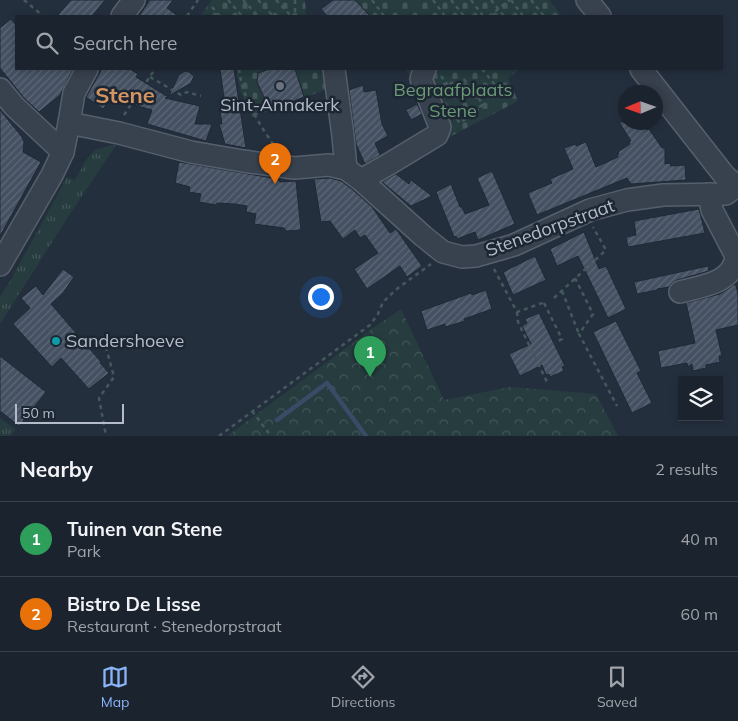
<!DOCTYPE html>
<meta charset="utf-8">
<style>
body{margin:0;font-family:Mulish,sans-serif;background:#242b36;color:#f1f3f6}
.controls{position:absolute;right:15px;bottom:15px;display:grid;overflow:hidden;border-radius:0px;box-shadow:0 2px 8px #0003}
.controls button{width:45px;height:45px;display:grid;place-items:center;padding:0;border:0;border-bottom:1px solid #39404a;background:#1b232e;color:#f1f3f6;font:25px sans-serif}
.compass{position:absolute;left:618px;top:85px;width:45px;height:45px;border-radius:50%;background:#1b232e;box-shadow:0 2px 8px #0003;rotate:268deg}
.scale{position:absolute;left:15px;bottom:12px;width:109px;box-sizing:border-box;padding-left:5px;border:2px solid #b4bcc9;border-top:0;font-size:14px;line-height:18px;white-space:nowrap;color:#b4bcc9;-webkit-text-stroke:4px #1d2633;paint-order:stroke}
.you{position:absolute;left:320px;top:296px;width:18px;height:18px;margin:-12px;border:4px solid #fff;border-radius:50%;background:#1a73e8;box-shadow:0 0 0 8px #1a73e833}
.badge{display:grid;place-items:center;width:32px;height:32px;border-radius:50%;background:#8ab4f8;color:#fff;font-size:16px;font-weight:700}
.pin{position:absolute;translate:-50% -41px;filter:drop-shadow(0 1px 2px #0008)}
.pin::after{content:'';position:absolute;top:26px;width:18px;height:15px;background:inherit;clip-path:polygon(0 0,100% 0,50% 100%)}
.list{margin:0;padding:0;list-style:none}
h2{display:flex;justify-content:space-between;align-items:center;height:65px;margin:0;padding:0 20px;font-size:21px}
h2 small{font-size:16px;font-weight:400;color:#a0a4aa}
.list li{display:grid;grid-template-columns:32px 1fr auto;gap:15px;align-items:center;box-sizing:border-box;height:75px;padding:0 20px;border-top:1px solid #39404a}
.list b{display:block;font-size:19px;white-space:nowrap}
.list p{margin:0;font-size:16px;white-space:nowrap;color:#a0a4aa}
.list em{font-size:16px;font-style:normal;color:#a0a4aa}
.icon{flex:none;width:28px;height:28px;fill:none;stroke:currentColor;stroke-width:2;stroke-linecap:round;stroke-linejoin:round}
.map{position:relative;flex:none;width:738px;height:436px;overflow:hidden}
.search{position:absolute;background:#1b232e;box-shadow:0 2px 8px #0003;left:15px;right:15px;top:15px;height:55px;display:flex;align-items:center;gap:12px;box-sizing:border-box;padding:0 18px;border-radius:0px;color:#a0a4aa;font-size:19px}
.sheet{height:215px;background:#1b232e}
nav{display:flex;justify-content:space-around;align-items:center;box-sizing:border-box;height:70px;border-top:1px solid #39404a;background:#1b232e;font-size:14px;color:#a0a4aa}
nav a{display:grid;justify-items:center;gap:2px}
nav .on{color:#8ab4f8}
.map>svg:first-child{display:block}
</style>
<div class="map">
<svg width="738" height="436" viewBox="0 0 738 436">
<defs>
<pattern id="grass-tufts" width="24" height="20" patternUnits="userSpaceOnUse" patternTransform="scale(1.25)"><rect width="24" height="20" fill="#263c3f"/><path d="M3 7l-1-3M5 7V3M7 7l1-3M15 17l-1-3M17 17v-4M19 17l1-3" fill="none" stroke="#435659"/></pattern>
<pattern id="cemetery-stones" width="16" height="16" patternUnits="userSpaceOnUse" patternTransform="scale(1.25)"><rect width="16" height="16" fill="#263c3f"/><path d="M2 7V4a2 2 0 0 1 4 0v3zM10 15v-3a2 2 0 0 1 4 0v3z" fill="#435659"/></pattern>
<pattern id="park-crowns" width="20" height="18" patternUnits="userSpaceOnUse" patternTransform="scale(1.25)"><rect width="20" height="18" fill="#263c3f"/><path d="M2 6a3 3 0 1 1 6 0M12 15a3 3 0 1 1 6 0" fill="none" stroke="#435659"/></pattern>
<pattern id="building-hatch" width="6" height="6" patternUnits="userSpaceOnUse" patternTransform="scale(1.25)"><rect width="6" height="6" fill="#455162"/><path d="M-1 1l2-2M0 6l6-6M5 7l2-2" fill="none" stroke="#5d6877"/></pattern>
</defs>
<rect width="100%" height="100%" fill="#242f3e"/>
<g fill="url(#grass-tufts)">
<path d="M116,145L68,217L0,324V296L9,283L67,177L75,180C81,171 86,156 96,150C102,147 110,146 116,145Z"/>
<polygon points="0,418 16,430 10,436 0,436"/>
</g>
<g fill="url(#cemetery-stones)">
<polygon points="212,0 305,0 306,16 200,16"/>
<polygon points="356,0 549,0 562,16 370,16"/>
<polygon points="236,69 327,69 330,88 252,117 241,93"/>
<polygon points="406,69 520,69 508,78 518,101 438,143 417,96"/>
</g>
<polygon fill="url(#park-crowns)" points="401,309 444,400 510,387 596,394 618,436 227,436 373,328"/>
<g fill="none" stroke-linecap="round" stroke-linejoin="round">
<polyline stroke="#394c67" stroke-width="4.5" points="277,420 327,383 366,436"/>
</g>
<g fill="url(#building-hatch)" stroke="#1f2835">
<polygon points="71,0 105,0 92,16 57,16"/>
<polygon points="150,0 173,0 167,8 178,16 139,16"/>
<polygon points="333,0 355,0 370,16 327,16 321,9"/>
<polygon points="11,19 16,25 16,69 73,69 60,95 39,112 24,98 0,68 0,28"/>
<polygon points="102,69 130,69 138,74 136,77 168,97 165,98 200,106 195,124 212,124 206,141 147,124 152,110 120,101 116,107 108,102 103,109 86,97"/>
<polygon points="220,69 234,69 246,148 225,144 219,124 222,124 220,111 226,112"/>
<polygon points="270,69 295,69 304,97 274,109 269,108 257,82 258,73"/>
<polygon points="185,71 189,72 194,76 191,83 169,96 179,75"/>
<polygon points="363,85 364,92 376,90 382,124 388,136 375,143 380,155 365,164 356,144 349,90"/>
<polygon points="417,104 422,114 411,120 406,110"/>
<polygon points="0,110 22,137 24,142 23,152 41,162 0,236"/>
<polygon points="619,122 642,122 647,130 649,129 662,148 665,148 665,164 670,163 671,166 685,165 686,180 631,184 627,178 537,215 528,193 552,183 550,179 573,169 564,148 576,144 576,146 586,142 596,167 618,157 617,155 619,154 618,152 630,144 629,142 631,141"/>
<polygon points="179,162 278,179 280,182 296,181 301,230 286,231 284,228 254,224 256,214 246,212 247,206 235,204 217,203 216,205 199,202 201,194 189,192 190,187 175,183"/>
<polygon points="492,171 515,224 478,240 475,232 457,239 456,236 454,237 436,192 451,184 460,207 462,207 465,214 489,205 477,178"/>
<polygon points="396,174 409,184 411,180 432,196 411,206 382,182"/>
<polygon points="330,178 341,181 353,190 372,207 390,233 396,229 422,266 407,277 400,266 367,289 354,269 378,253 365,235 360,238 355,230 343,239 330,221 321,222 314,179"/>
<polygon points="699,209 705,233 628,247 626,237 636,235 634,221"/>
<polygon points="584,232 599,269 606,266 626,309 608,318 578,256 557,266 550,249"/>
<polygon points="535,256 546,280 513,295 503,272"/>
<polygon points="708,266 709,271 677,280 672,283 669,287 657,289 657,290 637,294 634,282"/>
<polygon points="63,269 74,277 63,293 51,304 101,362 100,363 109,373 89,389 61,358 52,367 13,324 30,308 21,298 36,286 43,295"/>
<polygon points="734,285 736,285 738,295 738,325 716,330 722,356 719,356 720,362 706,365 706,368 693,371 692,364 688,367 687,363 661,368 658,351 695,343 686,303 720,294"/>
<polygon points="486,290 492,309 464,319 465,321 445,327 445,324 427,330 421,311 471,293 472,295"/>
<polygon points="539,313 565,366 562,367 564,371 550,377 549,374 546,375 542,365 520,376 509,354 531,344 522,326 527,323 525,319"/>
<polygon points="616,321 641,371 637,373 652,403 632,413 593,332"/>
<polygon points="0,356 46,392 19,426 0,411"/>
</g>
<g fill="none" stroke-linecap="round" stroke-linejoin="round">
<defs>
<g id="minor">
<polyline points="587,0 600,16"/>
<polyline points="122,16 134,0"/>
<polyline points="334,69 343,136 346,169"/>
<polyline points="641,69 724,175 738,188"/>
<polyline points="0,89 14,106 63,152"/>
<polyline points="69,123 119,133 191,152 243,161 294,168 329,165 346,169 361,180 423,236 443,252 462,257 476,256 514,245 590,210 627,200 663,195 726,194 735,187"/>
<polyline points="361,180 389,164 437,135 440,127 421,79 425,69"/>
<polyline points="0,265 52,175 63,152 69,123 74,93 87,69"/>
<path d="M680,292C702,286 734,283 736,256L712,210L709,194"/>
</g>
</defs>
<use href="#minor" stroke="#565f6c" stroke-width="24"/>
<g stroke="#44595c" stroke-width="2.5" stroke-dasharray="4 4" stroke-linecap="butt">
<polyline points="24,0 43,16"/>
<polyline points="228,0 242,16"/>
<polyline points="243,0 258,16"/>
<polyline points="258,0 273,16"/>
<polyline points="276,0 291,16"/>
<polyline points="295,0 295,16"/>
<polyline points="372,0 384,16"/>
<polyline points="433,0 445,16"/>
<polyline points="451,0 464,16"/>
<polyline points="471,0 483,16"/>
<polyline points="491,0 504,16"/>
<polyline points="511,0 523,16"/>
<polyline points="531,0 544,16"/>
<polyline points="212,7 220,16"/>
<polyline points="187,16 198,0"/>
<polyline points="393,16 396,14 397,16"/>
<polyline points="489,16 510,0"/>
<path d="M239,69C242,96 257,121 273,144"/>
<polyline points="482,69 504,96"/>
<polyline points="441,76 448,85"/>
<polyline points="150,77 181,95 187,92 201,96"/>
<polyline points="443,89 454,81 461,90 468,85"/>
<polyline points="124,115 155,69"/>
<polyline points="457,119 460,123 481,108 480,107 483,104 463,78"/>
<polyline points="494,269 517,312 545,302"/>
<polyline points="575,278 593,314 579,334 617,406"/>
<polyline points="562,291 579,334"/>
<polyline points="554,298 606,250 593,227"/>
<polyline points="544,303 562,339 555,343"/>
<polyline points="517,312 518,322 548,384"/>
<polyline points="106,347 114,377 99,398 106,436"/>
<polyline points="252,411 271,436"/>
<polyline points="219,436 370,325 378,314 383,302 398,288 431,264"/>
</g>
<use href="#minor" stroke="#38414e" stroke-width="21"/>
</g>
<circle fill="#6b7280" stroke="#1d2633" stroke-width="2" cx="280" cy="86" r="5"/>
<circle fill="#0f9aa8" stroke="#1d2633" stroke-width="2" cx="56" cy="341" r="5"/>
<g text-anchor="middle" stroke-width="5" stroke-linejoin="round" paint-order="stroke">
<g font-size="18" fill="#6b9a76" stroke="#1d2633">
<text x="453" y="96">Begraafplaats<tspan x="453" dy="21">Stene</tspan></text>
</g>
<g font-size="18" fill="#b4bcc9" stroke="#1d2633">
<text x="280" y="111">Sint-Annakerk</text>
<text x="66" y="347" text-anchor="start">Sandershoeve</text>
</g>
<g font-size="18" fill="#b4bcc9" stroke="#1d2633">
<text transform="translate(550 228) rotate(-20)" y="6">Stenedorpstraat</text>
</g>
<g font-size="22" font-weight="bold" fill="#d59563" stroke="#1d2633">
<text x="125" y="103">Stene</text>
</g>
</g>
</svg>
<div class="controls">
<button><svg class="icon" aria-label="layers" viewBox="0 0 24 24"><path d="M12 4l9 5-9 5-9-5zM3 14l9 5 9-5"/></svg></button>
</div>
<svg class="compass" viewBox="-18 -18 36 36"><path d="M0-13l5 13h-10z" fill="#e53935"/><path d="M0 13l5-13h-10z" fill="#a0a4aa"/></svg>
<div class="scale">50 m</div>
<div class="you"></div>
<div class="pin badge" style="left:370px;top:377px;background:#2e9e5b">1</div>
<div class="pin badge" style="left:275px;top:184px;background:#e8710a">2</div>
<div class="search"><svg class="icon" aria-label="search" viewBox="0 0 24 24"><circle cx="10" cy="10" r="6"/><path d="M15 15l6 6"/></svg>Search here</div>
</div>
<section class="sheet">
<h2>Nearby<small>2 results</small></h2>
<ul class="list">
<li><span class="badge" style="background:#2e9e5b">1</span><div><b>Tuinen van Stene</b><p>Park</p></div><em>40 m</em></li>
<li><span class="badge" style="background:#e8710a">2</span><div><b>Bistro De Lisse</b><p>Restaurant · Stenedorpstraat</p></div><em>60 m</em></li>
</ul>
</section>
<nav>
<a class="on"><svg class="icon" aria-label="map" viewBox="0 0 24 24"><path d="M3 6l6-2 6 2 6-2v14l-6 2-6-2-6 2zM9 4v14M15 6v14"/></svg>Map</a>
<a><svg class="icon" aria-label="directions" viewBox="0 0 24 24"><path d="M12 3l9 9-9 9-9-9zM9 14v-3h6M13 9l2 2-2 2"/></svg>Directions</a>
<a><svg class="icon" aria-label="saved" viewBox="0 0 24 24"><path d="M7 4h10v16l-5-4-5 4z"/></svg>Saved</a>
</nav>
